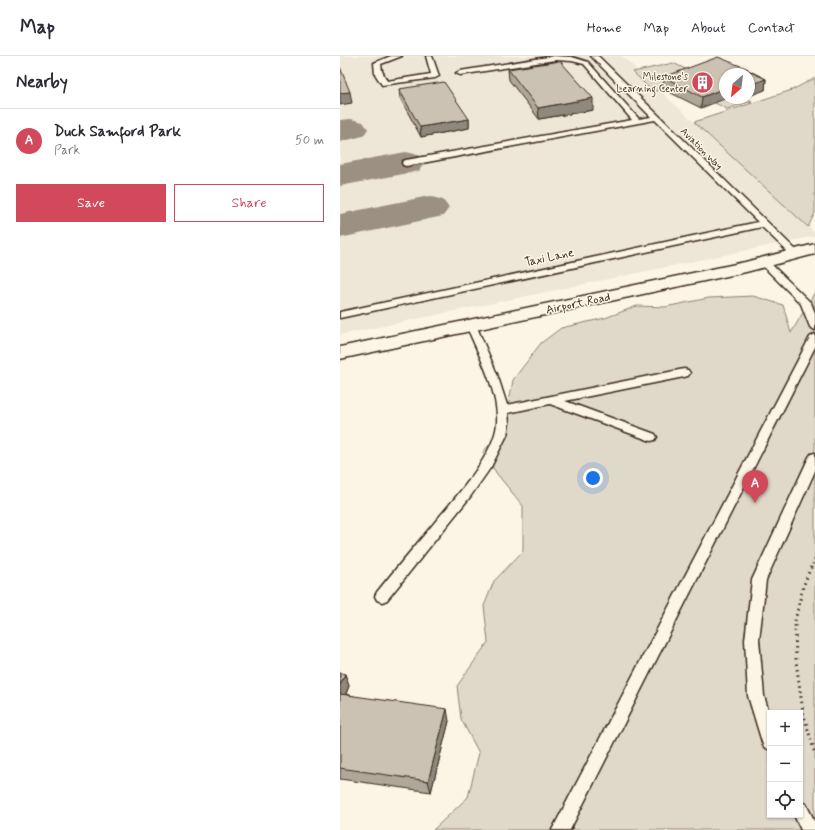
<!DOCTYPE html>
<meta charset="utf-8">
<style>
body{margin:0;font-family:Mynerve,sans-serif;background:#f7f7f7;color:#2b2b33}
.controls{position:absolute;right:12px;bottom:12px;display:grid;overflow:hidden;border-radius:0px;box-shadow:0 1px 3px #0004}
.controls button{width:36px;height:36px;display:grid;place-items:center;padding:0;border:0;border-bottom:1px solid #e1e1e2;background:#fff;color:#2b2b33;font:20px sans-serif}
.compass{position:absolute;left:379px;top:12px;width:36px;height:36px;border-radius:50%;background:#fff;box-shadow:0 1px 3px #0004;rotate:208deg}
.you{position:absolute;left:253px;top:422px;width:14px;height:14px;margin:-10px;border:3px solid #fff;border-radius:50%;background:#1a73e8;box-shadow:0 0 0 6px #1a73e833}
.badge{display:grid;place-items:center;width:26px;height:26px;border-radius:50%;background:#d1495b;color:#fff;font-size:13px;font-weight:700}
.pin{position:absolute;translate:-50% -33px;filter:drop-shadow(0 1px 2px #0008)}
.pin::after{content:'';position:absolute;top:21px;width:14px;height:12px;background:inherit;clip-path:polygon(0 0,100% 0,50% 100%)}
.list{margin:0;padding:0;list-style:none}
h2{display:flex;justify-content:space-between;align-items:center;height:52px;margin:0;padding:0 16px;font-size:17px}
h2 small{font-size:13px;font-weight:400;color:#7c7c81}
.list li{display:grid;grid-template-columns:26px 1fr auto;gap:12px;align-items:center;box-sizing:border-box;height:64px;padding:0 16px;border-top:1px solid #e1e1e2}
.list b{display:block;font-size:15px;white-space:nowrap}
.list p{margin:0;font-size:13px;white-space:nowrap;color:#7c7c81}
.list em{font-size:13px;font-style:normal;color:#7c7c81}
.actions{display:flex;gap:8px;padding:12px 16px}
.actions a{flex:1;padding:9px 0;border:1px solid #d1495b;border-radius:0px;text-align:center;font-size:14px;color:#d1495b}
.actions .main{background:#d1495b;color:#fff}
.icon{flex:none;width:22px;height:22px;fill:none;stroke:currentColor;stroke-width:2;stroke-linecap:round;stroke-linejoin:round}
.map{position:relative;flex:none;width:475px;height:774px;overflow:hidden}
header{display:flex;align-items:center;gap:24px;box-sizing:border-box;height:56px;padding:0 20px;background:#fff;border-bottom:1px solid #e1e1e2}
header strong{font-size:19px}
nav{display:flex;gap:22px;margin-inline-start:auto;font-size:14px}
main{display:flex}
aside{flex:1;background:#fff}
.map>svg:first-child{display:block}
</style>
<header>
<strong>Map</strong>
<nav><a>Home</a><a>Map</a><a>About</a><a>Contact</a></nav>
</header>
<main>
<aside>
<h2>Nearby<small></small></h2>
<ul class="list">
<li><span class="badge">A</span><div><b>Duck Samford Park</b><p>Park</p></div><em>50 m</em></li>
</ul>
<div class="actions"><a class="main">Save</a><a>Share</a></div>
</aside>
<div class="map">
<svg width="475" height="774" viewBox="0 0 475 774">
<rect width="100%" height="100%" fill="#fcf5e5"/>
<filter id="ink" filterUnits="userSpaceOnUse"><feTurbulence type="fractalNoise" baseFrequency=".025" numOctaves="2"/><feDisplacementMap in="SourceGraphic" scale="8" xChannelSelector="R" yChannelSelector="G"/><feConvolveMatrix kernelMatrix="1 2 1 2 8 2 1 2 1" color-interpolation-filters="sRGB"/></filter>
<g filter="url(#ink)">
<polygon fill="#eee6d6" points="0,0 282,0 475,177 475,180 0,279"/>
<g fill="#e0d8c8" stroke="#8e8173" fill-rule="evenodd">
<polygon points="333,7 358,19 313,36 293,16"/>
<polygon points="475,22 475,157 468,171 354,66 452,34"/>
<polygon points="406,42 412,45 387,53 367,43"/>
<path d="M475,236V774H93L128,741L139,697L121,663L117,630L148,586L144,550L154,525L183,495V450L157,418L143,396L164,372L173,324L201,287L221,272L265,262L297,250L325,251L369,242L413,240L443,249L451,277ZM430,657H460V759H430Z"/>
</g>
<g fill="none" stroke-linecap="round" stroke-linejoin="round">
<g fill="#9c9082" fill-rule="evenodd">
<polygon points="11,63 23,66 28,73 23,80 0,86 0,64"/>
<polygon points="66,96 79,99 84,107 79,115 0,130 0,108"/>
<polygon points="89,140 103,144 109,152 103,160 0,182 0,158"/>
</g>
<defs>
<g id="lane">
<polygon points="51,0 62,0 41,8 42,15 47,25 91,18 86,0 92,0 99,20 95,22 42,29 35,18 34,7"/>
<polygon points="214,0 232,1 248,6 299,63 311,61 251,0 258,0 458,196 460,198 458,200 452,200 422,171 0,262 0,256 418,166 315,64 66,110 63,109 62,107 63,105 66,104 292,64 244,8 232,5 215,4 120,19 116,17 120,15"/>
<polygon points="424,203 427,204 471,247 475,257 475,274 470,271 461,248 419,206 421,204"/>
<path d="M131,266L136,269L157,318L167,349L344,313L348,314L350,317L348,320L344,321L225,345L315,378L317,381L315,384L311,385L210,348L168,357L169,367L167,379L151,411L130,441L47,544L42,546L37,544L35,540L37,536C56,512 76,489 95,466C115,442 155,398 157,367C159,336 138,297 126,269Z"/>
<polygon points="475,278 475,291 230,774 212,774 470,281"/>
<polygon points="475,397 475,415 426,524 419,584 424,640 430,660 430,694 424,691 422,686 408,640 405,584 412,524 469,401 471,398"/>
<polygon points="460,746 466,748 475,766 475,774 461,774 454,759 460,759"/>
</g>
<polygon id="street" points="475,188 475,198 406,216 0,303 0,291 405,206"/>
</defs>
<use href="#lane" stroke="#3b2a1e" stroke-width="3"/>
<use href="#street" stroke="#3b2a1e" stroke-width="3"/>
<polyline stroke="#3b2a1e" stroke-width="2.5" stroke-dasharray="1 3" stroke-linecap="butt" points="471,512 475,502"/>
<polyline stroke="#3b2a1e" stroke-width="3" stroke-dasharray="1.5 4" stroke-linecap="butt" points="471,511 463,531 455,565 456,605 463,656 475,698"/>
<use href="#lane" fill="#fcf5e5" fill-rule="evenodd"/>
<use href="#street" fill="#fcf5e5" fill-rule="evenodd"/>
</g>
<g fill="#afa79a" stroke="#3b2a1e">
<polygon points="168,13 253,54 199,63 169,24"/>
<polygon points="408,14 426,23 425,34 409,18 361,52 323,33 324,21"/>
<polygon points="59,33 129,63 129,72 81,81 60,42"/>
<polygon points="0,617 5,618 9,630 6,638 109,665 91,736 0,723"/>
</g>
<g fill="#8f887d" stroke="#3b2a1e">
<polygon points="426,23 425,34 409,40 409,29"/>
<polygon points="385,32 385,42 387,42 361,52 362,41"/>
<polygon points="10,36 12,47 0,49 0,37"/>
<polygon points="253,42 253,54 199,63 198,52"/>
<polygon points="129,63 129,72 81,81 80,71"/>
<polygon points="5,618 9,630 1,649 0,645 0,629"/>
<polygon points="107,653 109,665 91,736 88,725"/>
</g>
<g fill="#ccc2b3" stroke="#3b2a1e">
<polygon points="378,1 408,13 406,14 426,23 409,29 409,18 385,18 385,32 362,41 324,21"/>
<polygon points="220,5 253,42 198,52 168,13"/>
<polygon points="0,11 10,36 0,37"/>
<polygon points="104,26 129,63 80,71 59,33"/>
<polygon points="0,617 5,618 0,629"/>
<polygon points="0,638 107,653 88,725 0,712"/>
</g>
</g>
<defs>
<symbol id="building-disc" viewBox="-11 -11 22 22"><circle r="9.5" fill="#d1495b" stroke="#fcf5e5"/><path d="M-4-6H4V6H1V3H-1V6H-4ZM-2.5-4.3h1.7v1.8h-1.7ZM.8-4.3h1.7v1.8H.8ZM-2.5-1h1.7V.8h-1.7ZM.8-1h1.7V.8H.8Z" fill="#fff"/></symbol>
</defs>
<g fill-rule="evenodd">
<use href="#building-disc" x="350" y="14" width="25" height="25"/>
</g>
<g text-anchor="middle" stroke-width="3" stroke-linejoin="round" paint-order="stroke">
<g font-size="10" fill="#3b2a1e" stroke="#fcf5e5" text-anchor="end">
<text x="348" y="24">Milestone's<tspan x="348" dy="12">Learning Center</tspan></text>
</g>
<g font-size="10" fill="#3b2a1e" stroke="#fcf5e5">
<text transform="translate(362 92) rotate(45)" y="4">Aviation Way</text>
</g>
<g font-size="12" fill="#3b2a1e" stroke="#fcf5e5">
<text transform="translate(209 201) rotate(-12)" y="4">Taxi Lane</text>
<text transform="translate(238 247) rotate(-12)" y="4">Airport Road</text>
</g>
</g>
</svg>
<div class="controls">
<button>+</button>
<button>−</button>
<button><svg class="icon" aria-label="locate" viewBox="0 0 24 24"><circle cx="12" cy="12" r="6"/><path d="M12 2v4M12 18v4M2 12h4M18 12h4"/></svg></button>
</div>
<svg class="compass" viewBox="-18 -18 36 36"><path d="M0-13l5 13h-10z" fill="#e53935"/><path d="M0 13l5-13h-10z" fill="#7c7c81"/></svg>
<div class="you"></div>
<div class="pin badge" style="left:415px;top:447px">A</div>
</div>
</main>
